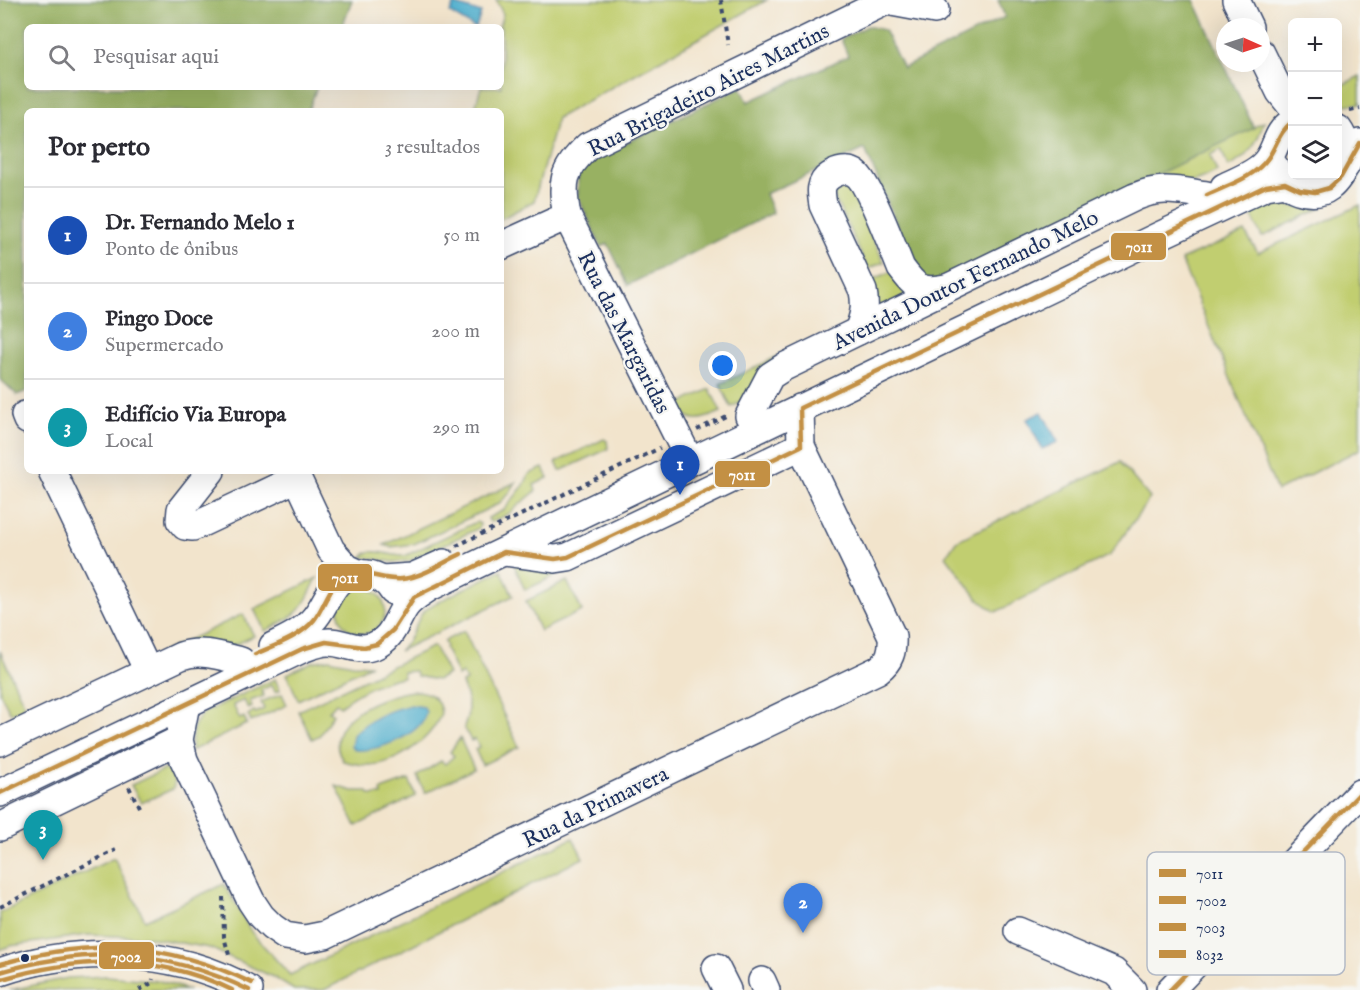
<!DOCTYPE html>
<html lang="pt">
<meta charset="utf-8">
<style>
body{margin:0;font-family:"IM FELL English",serif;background:#f7f7f7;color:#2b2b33}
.controls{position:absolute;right:18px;top:18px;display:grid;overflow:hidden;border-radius:9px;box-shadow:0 6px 24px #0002}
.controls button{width:54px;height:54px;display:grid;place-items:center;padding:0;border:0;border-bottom:2px solid #e1e1e2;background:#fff;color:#2b2b33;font:30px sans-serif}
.compass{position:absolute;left:1216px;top:18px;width:54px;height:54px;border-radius:50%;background:#fff;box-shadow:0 6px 24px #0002;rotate:93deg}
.you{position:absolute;left:723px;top:366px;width:21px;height:21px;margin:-15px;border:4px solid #fff;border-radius:50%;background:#1a73e8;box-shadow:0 0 0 9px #1a73e833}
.badge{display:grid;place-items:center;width:39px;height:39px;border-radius:50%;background:#ea580c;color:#fff;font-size:20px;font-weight:700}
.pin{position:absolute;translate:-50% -50px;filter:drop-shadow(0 2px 3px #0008)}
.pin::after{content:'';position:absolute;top:32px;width:21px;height:18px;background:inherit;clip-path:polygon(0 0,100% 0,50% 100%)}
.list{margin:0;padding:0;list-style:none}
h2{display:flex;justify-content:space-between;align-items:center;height:78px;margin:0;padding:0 24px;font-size:26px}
h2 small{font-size:20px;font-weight:400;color:#7c7c81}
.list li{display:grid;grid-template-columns:39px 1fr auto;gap:18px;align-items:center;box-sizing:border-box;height:96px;padding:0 24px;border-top:2px solid #e1e1e2}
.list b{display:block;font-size:22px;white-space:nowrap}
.list p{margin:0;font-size:20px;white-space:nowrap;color:#7c7c81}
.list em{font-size:20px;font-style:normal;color:#7c7c81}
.icon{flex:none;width:33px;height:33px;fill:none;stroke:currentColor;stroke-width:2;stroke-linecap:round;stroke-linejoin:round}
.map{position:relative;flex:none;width:1360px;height:990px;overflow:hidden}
.search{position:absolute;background:#fff;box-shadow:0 6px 24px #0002;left:24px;top:24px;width:480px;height:66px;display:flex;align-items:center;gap:15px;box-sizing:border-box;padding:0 21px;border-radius:9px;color:#7c7c81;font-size:22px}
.panel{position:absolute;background:#fff;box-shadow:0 6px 24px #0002;left:24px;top:108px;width:480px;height:366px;border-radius:9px}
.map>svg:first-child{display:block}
</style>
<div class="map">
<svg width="1360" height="990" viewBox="0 0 1360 990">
<rect width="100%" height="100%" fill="#f6f6f2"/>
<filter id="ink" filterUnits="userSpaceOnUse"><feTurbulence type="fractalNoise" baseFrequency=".0167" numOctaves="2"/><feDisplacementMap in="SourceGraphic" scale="12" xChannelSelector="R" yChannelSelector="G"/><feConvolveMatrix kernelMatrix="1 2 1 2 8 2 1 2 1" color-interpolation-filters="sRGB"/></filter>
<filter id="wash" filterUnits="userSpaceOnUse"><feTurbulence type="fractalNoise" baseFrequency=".008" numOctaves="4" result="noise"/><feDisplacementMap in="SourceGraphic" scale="24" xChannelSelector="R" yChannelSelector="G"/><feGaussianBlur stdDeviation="1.35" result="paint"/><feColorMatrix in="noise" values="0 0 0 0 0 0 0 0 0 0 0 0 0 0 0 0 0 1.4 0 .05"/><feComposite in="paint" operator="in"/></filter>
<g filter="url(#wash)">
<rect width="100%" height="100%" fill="#f2e4cc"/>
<g fill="#c1ce70" stroke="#6e7e67" stroke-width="1.5">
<polygon points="496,0 767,0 557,118 534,201 501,219 501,111 474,111 481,87 501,87 501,27 499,27 503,14"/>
<polygon points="1360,76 1360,104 1338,105 1338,87"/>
<path d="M1264,122C1256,145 1250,156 1228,167L1221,149L1210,155L1217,172C1186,189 1165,186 1131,187Z"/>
<polygon points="841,183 846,184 849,188 884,262 868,269 833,195 834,186"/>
<polygon points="1273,203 1305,208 1323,207 1262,237 1249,210"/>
<polygon points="1360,205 1360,449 1277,491 1181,260 1245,232 1258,253"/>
<polygon points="895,270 911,292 875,317 867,282"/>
<polygon points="791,350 748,399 731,407 720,384"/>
<path d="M710,389L721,412C702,420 690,426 677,405Z"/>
<polygon points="604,439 607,441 608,449 560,471 556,462"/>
<polygon points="1120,462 1150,498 1110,555 996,612 979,600 946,556 956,541"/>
<polygon points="543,468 548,478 534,485 536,491 508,514 492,522 489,521 488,518 504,510 524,485 529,474"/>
<polygon points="516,482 509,494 498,504 414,544 391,547 384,545"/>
<path d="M476,522L480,524L479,528L409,561L393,562L362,557C370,545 392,557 405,556Z"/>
<polygon points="602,554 525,590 513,562"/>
<polygon points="501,570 513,596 399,651 408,641 422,613 432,605"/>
<path d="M317,578C300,614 300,613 265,631L254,609Z"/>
<polygon points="567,581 582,611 540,631 526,601"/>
<circle cx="362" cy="611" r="23"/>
<polygon points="243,614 254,636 230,647 161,653"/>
<path d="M464,631L519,747L482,765L475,749L479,747L475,739L471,741L464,727C471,711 468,699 462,683L466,681L462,673L458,676L445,648L446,646L444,641Z"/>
<path d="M434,646L448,674L437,680L417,676L415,671L403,672V677C380,681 359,691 340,706L336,703L329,711L333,714L320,735L312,739L298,711Z"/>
<path d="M0,651L24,704C21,711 18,713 10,712L0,693Z"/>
<polygon points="329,659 353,664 371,665 298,700 287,674 312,662"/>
<path d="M275,679L280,690L275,692L272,685L261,690L264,696L250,701L252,707L248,709L244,700L233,705L240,719L244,717L247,724L191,751C192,734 191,724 205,712Z"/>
<path d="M413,691C429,691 439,697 441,713C432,740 395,765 367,765C359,765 351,763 343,761C318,719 382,695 413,691Z"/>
<polygon points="282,694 287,705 251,722 248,715 254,711 256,713 264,709 261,702"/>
<polygon points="460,738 474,769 425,793 417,776 441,761 445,764 454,756 450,752"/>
<polygon points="165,769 171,772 175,781 173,789 141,803 131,785"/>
<polygon points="409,780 416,796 356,826 336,786 353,791 367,791 370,795 382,795 381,790"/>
<polygon points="573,838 583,858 324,990 294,990 273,977 210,948 147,937 87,935 10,946 0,950 0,913 114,858 145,920 224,884 252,933 290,975"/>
<polygon points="107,976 160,981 189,990 10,990 68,978"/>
</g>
<g fill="#98b162" stroke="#5a7060" stroke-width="1.5">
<polygon points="0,0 352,0 342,27 27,27 27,87 317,87 308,111 27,111 27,391 17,395 0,379"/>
<polygon points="998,0 1194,0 1254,128 1131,187 948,283 920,280 865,149 765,194 773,213 628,285 608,244 601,247 578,197 578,174 597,157 741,87 748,102 848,56 841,39 867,26 884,30 903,68 1005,17"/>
</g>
<g fill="#4dadcc" stroke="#346e95" stroke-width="1.5">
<polygon points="454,4 481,13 476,27 473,27 450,13"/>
<polygon points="1042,412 1058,442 1042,449 1027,419"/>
<path d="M411,705L424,707L426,712C422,735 377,752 356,750L351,746L353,735C369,718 389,710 411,705Z"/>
</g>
</g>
<g filter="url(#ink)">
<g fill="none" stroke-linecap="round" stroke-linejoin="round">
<defs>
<g id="minor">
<polyline points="1236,0 1249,27"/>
<polyline points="1261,53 1280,92 1292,107"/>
<path d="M1338,129C1346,140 1348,151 1346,165"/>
<path d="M1275,167C1279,178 1288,187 1298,190C1339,203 1341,163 1360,143"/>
<path d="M1224,187C1238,180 1256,174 1266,162C1278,147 1275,133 1292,122"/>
<polyline points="567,216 683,447"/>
<path d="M501,246L567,216C561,183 562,170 588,146L886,1L935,10"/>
<path d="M858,331C864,316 866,306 863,291L823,205C821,193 819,183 830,176C837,171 849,168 856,174C868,182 894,251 901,268C916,288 921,293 946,288"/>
<polyline points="25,415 27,420"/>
<path d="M749,416L770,376L784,367L1135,197C1162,185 1179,191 1207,195"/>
<polyline points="52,471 148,671"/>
<polyline points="211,471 181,509 180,520 185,526 193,527 297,478"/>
<polyline points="294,471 331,550 347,568 358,573"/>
<polyline points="504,552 555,559 568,557 801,446"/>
<polyline points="382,579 412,577 444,563"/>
<path d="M273,646C287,639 301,633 312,621C331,602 330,569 367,574C378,575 388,582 393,591"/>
<path d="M186,704L179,740L184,760L251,901L261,916L272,927L285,936L305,939L325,935L878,670C890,661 893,651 892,636L801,446L800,408"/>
<path d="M0,742L181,656C201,649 221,656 241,661"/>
<path d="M0,793L302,649C310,646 320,642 329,642C344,642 358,652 374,646C393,638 395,622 405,607C411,598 421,593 430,587L1159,236L1266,186L1285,183"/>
<polyline points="0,827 179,740"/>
<polyline points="1018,931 1114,972 1132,990"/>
<polyline points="716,968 727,990"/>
<path d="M0,972C78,945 176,948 249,990"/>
<polyline points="762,981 766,990"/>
<polyline points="1170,990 1360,793"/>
</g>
</defs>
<use href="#minor" stroke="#3b4a6e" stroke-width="30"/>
<g stroke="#3b4a6e" stroke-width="4" stroke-dasharray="4.5 4.5" stroke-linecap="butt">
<polyline points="721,0 728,45"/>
<polyline points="1350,111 1360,109"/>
<polyline points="697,430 728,415"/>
<polyline points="456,546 660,448"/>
<polyline points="129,787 140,809"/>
<polyline points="223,897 224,937 229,955"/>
<polyline points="0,907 116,850"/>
<polyline points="139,990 152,983 153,979"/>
</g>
<use href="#minor" stroke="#fff" stroke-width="27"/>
<defs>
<g id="bus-1">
<path d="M1207,195C1228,185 1254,178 1268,158C1277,145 1279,132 1292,122"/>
<path d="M255,654C276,645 300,637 314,620C326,605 328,584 347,576C365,569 383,581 402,579C423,577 442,563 461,554"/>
<polyline points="0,793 302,649 326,642 364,647 377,644 393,630 414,597 504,552 555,559 568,557 801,446 800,408 1266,186 1285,183 1300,190 1315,192 1329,188 1341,177 1360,143"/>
</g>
<g id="bus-2">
<path d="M0,972C90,946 164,949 249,990"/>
<polyline points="1170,990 1360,793"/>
</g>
<path id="bus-3" d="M2,979C78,957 159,954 232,990"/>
<path id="bus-4" d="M0,964C91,938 167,942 252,983"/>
</defs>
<use href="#bus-1" stroke="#f6f6f2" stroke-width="9"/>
<use href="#bus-2" stroke="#f6f6f2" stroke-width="9"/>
<use href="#bus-3" stroke="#f6f6f2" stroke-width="9"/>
<use href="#bus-4" stroke="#f6f6f2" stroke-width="9"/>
<use href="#bus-1" stroke="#c39044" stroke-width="4.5"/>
<use href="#bus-2" stroke="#c39044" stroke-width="4.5"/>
<use href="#bus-3" stroke="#c39044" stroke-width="4.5"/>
<use href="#bus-4" stroke="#c39044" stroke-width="4.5"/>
</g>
</g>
<circle fill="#1b2f5e" stroke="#f6f6f2" stroke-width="2" cx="25" cy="958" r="5"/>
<g text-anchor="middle" stroke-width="4.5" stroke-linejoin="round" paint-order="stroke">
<g font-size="22" fill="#1b2f5e" stroke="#f6f6f2">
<text transform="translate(708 89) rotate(-27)" y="8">Rua Brigadeiro Aires Martins</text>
<text transform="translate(965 279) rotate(-26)" y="8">Avenida Doutor Fernando Melo</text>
<text transform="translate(625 332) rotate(63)" y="8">Rua das Margaridas</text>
<text transform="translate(595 806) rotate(-26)" y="8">Rua da Primavera</text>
</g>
</g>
<rect x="1147" y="852" width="198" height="123" rx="9" fill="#f6f6f2" stroke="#b4bac6" stroke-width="1.5"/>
<rect x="1159" y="869" width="27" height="8" fill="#c39044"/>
<rect x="1159" y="896" width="27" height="8" fill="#c39044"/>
<rect x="1159" y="923" width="27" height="8" fill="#c39044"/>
<rect x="1159" y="950" width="27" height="8" fill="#c39044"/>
<g font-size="16" fill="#1b2f5e">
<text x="1196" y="879">7011</text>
<text x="1196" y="906">7002</text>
<text x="1196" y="933">7003</text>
<text x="1196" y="960">8032</text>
</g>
<g stroke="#f6f6f2" stroke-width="2">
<rect x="1110" y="232" width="57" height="29" rx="6" fill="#c39044"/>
<rect x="714" y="460" width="57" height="28" rx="6" fill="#c39044"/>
<rect x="317" y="563" width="56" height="29" rx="6" fill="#c39044"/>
<rect x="98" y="941" width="57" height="29" rx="6" fill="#c39044"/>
</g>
<g font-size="16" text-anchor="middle" font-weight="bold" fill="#fff">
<text x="1139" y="252">7011</text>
<text x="742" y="480">7011</text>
<text x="345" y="583">7011</text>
<text x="126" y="962">7002</text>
</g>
</svg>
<div class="controls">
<button>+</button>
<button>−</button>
<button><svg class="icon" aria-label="layers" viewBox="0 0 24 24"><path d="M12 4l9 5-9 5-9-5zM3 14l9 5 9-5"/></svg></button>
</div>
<svg class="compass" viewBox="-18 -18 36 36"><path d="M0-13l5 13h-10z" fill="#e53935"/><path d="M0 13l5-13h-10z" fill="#7c7c81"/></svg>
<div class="you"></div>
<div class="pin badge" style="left:680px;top:495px;background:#1a4fb4">1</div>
<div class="pin badge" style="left:803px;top:933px;background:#3f7fe0">2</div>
<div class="pin badge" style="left:43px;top:860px;background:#0f9aa8">3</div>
<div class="search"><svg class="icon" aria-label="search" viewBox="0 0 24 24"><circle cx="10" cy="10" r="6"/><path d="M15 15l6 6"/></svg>Pesquisar aqui</div>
<section class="panel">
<h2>Por perto<small>3 resultados</small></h2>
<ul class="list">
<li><span class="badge" style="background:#1a4fb4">1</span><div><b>Dr. Fernando Melo 1</b><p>Ponto de ônibus</p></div><em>50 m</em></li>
<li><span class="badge" style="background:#3f7fe0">2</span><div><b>Pingo Doce</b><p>Supermercado</p></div><em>200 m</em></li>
<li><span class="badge" style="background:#0f9aa8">3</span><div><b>Edifício Via Europa</b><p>Local</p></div><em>290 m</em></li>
</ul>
</section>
</div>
